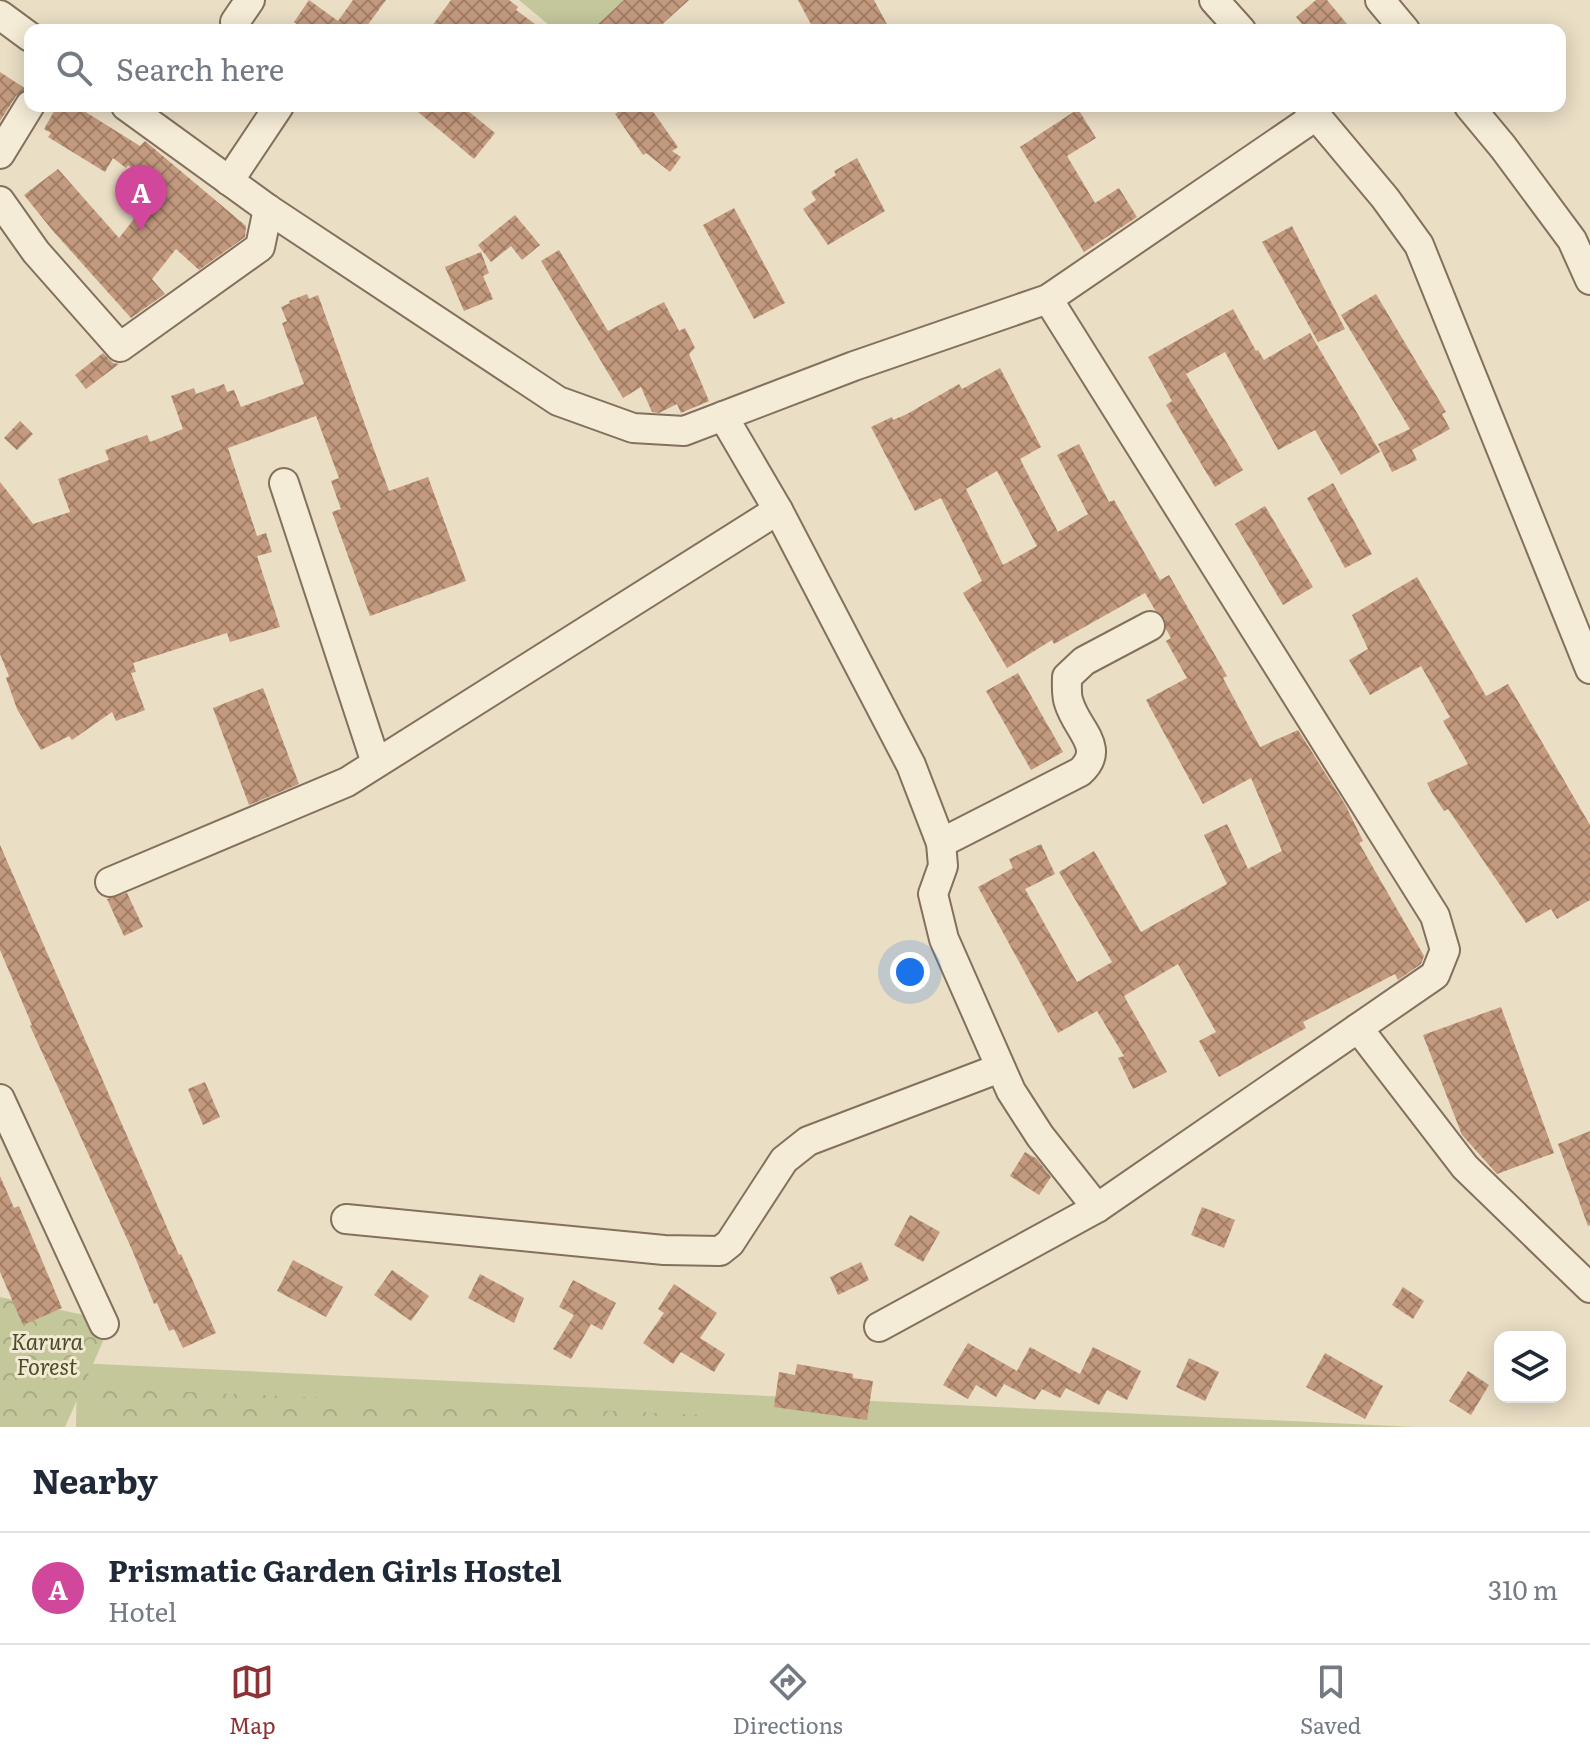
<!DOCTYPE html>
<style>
body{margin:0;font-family:Literata,serif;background:#f2f2f3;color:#1f2937}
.controls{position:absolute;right:24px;bottom:24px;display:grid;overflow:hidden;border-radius:16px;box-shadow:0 4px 20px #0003}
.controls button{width:72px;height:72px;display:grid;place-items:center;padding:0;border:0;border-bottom:2px solid #e0e1e3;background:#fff;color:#1f2937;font:40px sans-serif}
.you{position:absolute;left:910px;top:972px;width:28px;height:28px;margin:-20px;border:6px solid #fff;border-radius:50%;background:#1a73e8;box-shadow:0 0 0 12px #1a73e833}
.badge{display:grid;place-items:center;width:52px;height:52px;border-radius:50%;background:#8c3235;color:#fff;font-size:26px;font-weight:700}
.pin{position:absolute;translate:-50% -66px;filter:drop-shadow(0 2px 4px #0008)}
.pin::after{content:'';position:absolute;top:42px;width:28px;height:24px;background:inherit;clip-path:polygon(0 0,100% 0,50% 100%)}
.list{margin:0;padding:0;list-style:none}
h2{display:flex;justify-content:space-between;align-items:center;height:104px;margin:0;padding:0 32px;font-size:34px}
h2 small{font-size:26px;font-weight:400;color:#747a83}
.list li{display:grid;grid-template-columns:52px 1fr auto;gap:24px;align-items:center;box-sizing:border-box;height:112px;padding:0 32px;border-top:2px solid #e0e1e3}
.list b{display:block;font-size:30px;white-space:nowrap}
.list p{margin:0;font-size:26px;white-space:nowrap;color:#747a83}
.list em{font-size:26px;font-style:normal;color:#747a83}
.icon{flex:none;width:44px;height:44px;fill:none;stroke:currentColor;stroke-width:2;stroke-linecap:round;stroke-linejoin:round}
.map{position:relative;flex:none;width:1590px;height:1427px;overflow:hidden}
.search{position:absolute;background:#fff;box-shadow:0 4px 20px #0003;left:24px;right:24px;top:24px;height:88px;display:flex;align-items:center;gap:20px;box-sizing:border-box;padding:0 28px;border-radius:16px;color:#747a83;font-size:30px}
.sheet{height:216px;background:#fff}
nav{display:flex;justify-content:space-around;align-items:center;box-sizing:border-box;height:112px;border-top:2px solid #e0e1e3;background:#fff;font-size:22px;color:#747a83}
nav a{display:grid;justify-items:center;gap:4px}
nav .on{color:#8c3235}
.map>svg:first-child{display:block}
</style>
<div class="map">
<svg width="1590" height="1427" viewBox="0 0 1590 1427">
<defs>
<pattern id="forest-crowns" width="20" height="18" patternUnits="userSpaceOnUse" patternTransform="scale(2)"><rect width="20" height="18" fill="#c3c79a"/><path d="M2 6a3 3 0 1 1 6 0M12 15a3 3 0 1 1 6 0" fill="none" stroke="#a8ab84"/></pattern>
<pattern id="building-cross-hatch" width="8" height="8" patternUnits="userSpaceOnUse" patternTransform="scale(2)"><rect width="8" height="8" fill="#c49a7e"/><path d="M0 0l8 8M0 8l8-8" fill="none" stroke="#a07e67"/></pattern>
</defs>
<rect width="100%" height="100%" fill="#eadec5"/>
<g fill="#c3c79a">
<polygon points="519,0 645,0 608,30 555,30"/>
<polygon points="77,1363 1415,1427 76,1427"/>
</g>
<g fill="url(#forest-crowns)">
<polygon points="0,1297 112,1321 65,1427 0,1427"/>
<polygon points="101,1388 973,1427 102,1427"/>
</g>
<g fill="url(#building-cross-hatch)" fill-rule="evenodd">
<polygon points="309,0 338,21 353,0 386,0 364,30 305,30 294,22"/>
<polygon points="451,0 509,0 518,7 516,10 543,30 429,30"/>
<polygon points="624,0 689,0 656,30 592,30"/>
<polygon points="798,0 874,0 890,30 814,30"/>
<polygon points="1316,0 1327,0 1352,30 1307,30 1296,17"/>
<polygon points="0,72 26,89 16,96 0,121"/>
<polygon points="57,106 76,106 140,146 145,141 246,226 245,237 199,270 176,249 152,279 165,294 131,318 53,231 24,195 58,169 119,238 157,190 128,165 126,168 113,158 105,172 48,137 51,133 44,129"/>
<polygon points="411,106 462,106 495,133 474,159"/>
<polygon points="626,106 649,106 678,147 672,151 681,157 670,172 646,153 643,155 615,114"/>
<polygon points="1078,109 1096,138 1067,156 1095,203 1119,188 1137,217 1084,252 1020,147"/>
<polygon points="857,158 885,211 828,245 803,209 816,200 811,192 836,175 834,171"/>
<polygon points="734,208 785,303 754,319 703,225"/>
<polygon points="515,215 540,245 522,260 511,246 491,262 478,245"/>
<polygon points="1292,226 1345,329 1318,342 1262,242"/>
<polygon points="559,250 608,331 664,302 679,331 685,328 695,348 689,354 709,401 681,413 677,404 659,413 652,412 641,387 623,398 541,261"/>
<polygon points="481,252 489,273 483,276 493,299 464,311 445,267"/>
<polygon points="307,294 309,299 318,295 389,491 428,477 466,581 370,616 332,512 341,509 331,481 339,478 316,416 228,448 257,536 266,533 272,552 257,556 280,627 230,642 227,633 133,663 136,672 131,673 145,710 116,721 112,712 72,740 69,736 41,750 17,709 6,678 9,676 0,654 0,482 33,524 70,512 58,479 109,460 105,450 147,435 150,442 183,429 171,396 194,388 196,394 224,384 227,392 234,390 241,407 304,384 282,323 287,321 281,307 290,303 289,301"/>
<polygon points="1376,294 1446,412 1442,414 1450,429 1412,450 1417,460 1392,472 1378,444 1410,429 1341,315"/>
<polygon points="1233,309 1256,351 1258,350 1264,360 1310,333 1380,452 1341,475 1315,430 1278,450 1225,352 1186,374 1243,470 1215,487 1166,405 1172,401 1148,357"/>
<polygon points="103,353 113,363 119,364 86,389 75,375"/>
<path d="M1000,368L1041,447L1020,459L1058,532L1088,514L1057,455L1079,444L1109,502L1114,500L1160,580L1169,575L1227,676L1223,678L1260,747L1298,730L1346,806L1363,841L1359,843L1424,956L1421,964L1398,980L1395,974L1303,1022L1306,1028L1219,1077L1199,1041L1216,1032L1178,964L1124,996L1167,1072L1133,1089L1118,1058L1124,1056L1097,1011L1058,1033L978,887L1013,868L1009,859L1041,844L1055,874L1025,889L1077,982L1112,962L1059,872L1094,851L1141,932L1227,884L1204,835L1227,824L1248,869L1282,851L1251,778L1203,804L1146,700L1187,678L1166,641L1171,638L1166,629L1165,619L1155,610L1145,593L1054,644L1052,640L1007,668L963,593L982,581L941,498L915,511L871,427L892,417L893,420L907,414L959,384L962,389ZM997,471L1037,546L1003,565L966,489Z"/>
<polygon points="20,421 33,434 17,450 4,438"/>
<polygon points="1333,483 1372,554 1345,568 1307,498"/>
<polygon points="1265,506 1313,587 1283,605 1235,524"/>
<polygon points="1417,577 1486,696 1508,684 1590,825 1590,900 1557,919 1551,909 1526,923 1448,809 1444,811 1432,793 1427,783 1468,764 1443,721 1450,717 1421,666 1370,695 1349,660 1368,649 1352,615"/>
<polygon points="1018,673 1063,752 1031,770 986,691"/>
<polygon points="263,688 299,784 249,805 213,708"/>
<polygon points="0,845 179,1255 181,1254 216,1333 183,1348 174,1329 169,1331 157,1303 154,1304 133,1252 30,1026 32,1025 0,950"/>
<polygon points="127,893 143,927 124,936 107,899"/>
<polygon points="1501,1007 1554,1153 1497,1174 1462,1135 1423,1035"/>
<polygon points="205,1082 220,1117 203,1125 188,1089"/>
<polygon points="1590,1131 1590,1225 1588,1226 1558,1144"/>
<polygon points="1025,1152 1037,1159 1051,1177 1039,1195 1010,1176"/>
<polygon points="0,1176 14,1208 19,1206 62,1308 23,1325 0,1272"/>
<polygon points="1202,1207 1235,1220 1224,1248 1191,1235"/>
<polygon points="910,1215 940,1232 923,1262 894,1245"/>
<polygon points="293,1260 343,1287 326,1317 277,1291"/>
<polygon points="861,1262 869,1280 838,1295 830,1277"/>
<polygon points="392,1270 429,1296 411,1321 374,1295"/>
<polygon points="480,1274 524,1298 514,1323 468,1298"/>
<polygon points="573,1280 616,1303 602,1330 591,1324 571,1359 553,1349 574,1315 559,1307"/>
<polygon points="674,1284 717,1313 700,1338 725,1354 714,1372 681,1352 673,1364 643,1343 664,1313 658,1309"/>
<polygon points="1403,1287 1424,1301 1413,1319 1392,1305"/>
<polygon points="968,1343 1017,1371 1030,1347 1080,1374 1093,1347 1141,1371 1127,1400 1107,1390 1099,1405 1066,1388 1060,1398 1042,1389 1035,1400 1004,1384 996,1397 976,1385 968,1399 943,1385"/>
<polygon points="1325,1353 1383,1386 1365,1419 1306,1387"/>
<polygon points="1189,1358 1219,1372 1205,1401 1176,1387"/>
<polygon points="797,1364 853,1374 853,1378 873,1381 867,1420 774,1407 779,1372 795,1375"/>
<polygon points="1468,1371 1489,1385 1471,1415 1449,1401"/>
</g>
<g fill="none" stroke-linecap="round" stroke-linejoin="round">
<defs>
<g id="minor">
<polyline points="1214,0 1241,30"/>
<polyline points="1380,0 1405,30"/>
<polyline points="0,15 30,37"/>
<polyline points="237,30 235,22 250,0"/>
<polyline points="126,106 268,209 558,401 633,428 684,431 854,366 1048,299 1316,116"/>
<polyline points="1308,106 1385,198 1419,245 1590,669"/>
<polyline points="1469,106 1503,147 1572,240 1590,280"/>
<polyline points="0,154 30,105"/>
<polyline points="229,181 279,106"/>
<polyline points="0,201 36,252 120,347 260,247 268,209"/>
<polyline points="723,416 778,510 911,765 941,843 943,866 933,894 944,939 1011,1091 1040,1136 1097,1208"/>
<polyline points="284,483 376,763"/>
<path d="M941,843L1080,772C1107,748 1077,730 1069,703C1066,696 1067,685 1067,677L1084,661L1150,626"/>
<polyline points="110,882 347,782 778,510"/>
<polyline points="1358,1028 1465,1167 1590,1288"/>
<polyline points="0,1099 104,1324"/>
<polyline points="346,1219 664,1250 720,1251 730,1243 784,1160 808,1141 1000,1068"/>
<polyline points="879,1327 1097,1208 1435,975 1445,950 1435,916 1048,299"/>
</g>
</defs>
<use href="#minor" stroke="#83705d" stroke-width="32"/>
<use href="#minor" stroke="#f5ecd7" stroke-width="28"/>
</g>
<g text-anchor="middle" stroke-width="6" stroke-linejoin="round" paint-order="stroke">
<g font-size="22" font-style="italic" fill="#464f28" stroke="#f2e8d3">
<text x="47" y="1350">Karura<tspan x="47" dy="25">Forest</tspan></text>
</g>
</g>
</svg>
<div class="controls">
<button><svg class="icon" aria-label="layers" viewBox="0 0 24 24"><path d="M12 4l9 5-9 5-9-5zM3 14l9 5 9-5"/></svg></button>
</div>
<div class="you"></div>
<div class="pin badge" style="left:141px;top:231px;background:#d1479c">A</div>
<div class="search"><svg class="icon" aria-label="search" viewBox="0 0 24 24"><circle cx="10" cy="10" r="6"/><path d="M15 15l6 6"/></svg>Search here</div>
</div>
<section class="sheet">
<h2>Nearby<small></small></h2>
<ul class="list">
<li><span class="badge" style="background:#d1479c">A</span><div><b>Prismatic Garden Girls Hostel</b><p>Hotel</p></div><em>310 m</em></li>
</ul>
</section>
<nav>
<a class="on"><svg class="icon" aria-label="map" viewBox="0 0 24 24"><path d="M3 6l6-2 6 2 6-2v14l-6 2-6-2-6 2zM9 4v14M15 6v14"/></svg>Map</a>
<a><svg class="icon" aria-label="directions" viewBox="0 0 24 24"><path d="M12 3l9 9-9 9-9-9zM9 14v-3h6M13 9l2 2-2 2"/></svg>Directions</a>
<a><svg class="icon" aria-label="saved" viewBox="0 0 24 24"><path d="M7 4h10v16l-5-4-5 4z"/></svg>Saved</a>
</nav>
